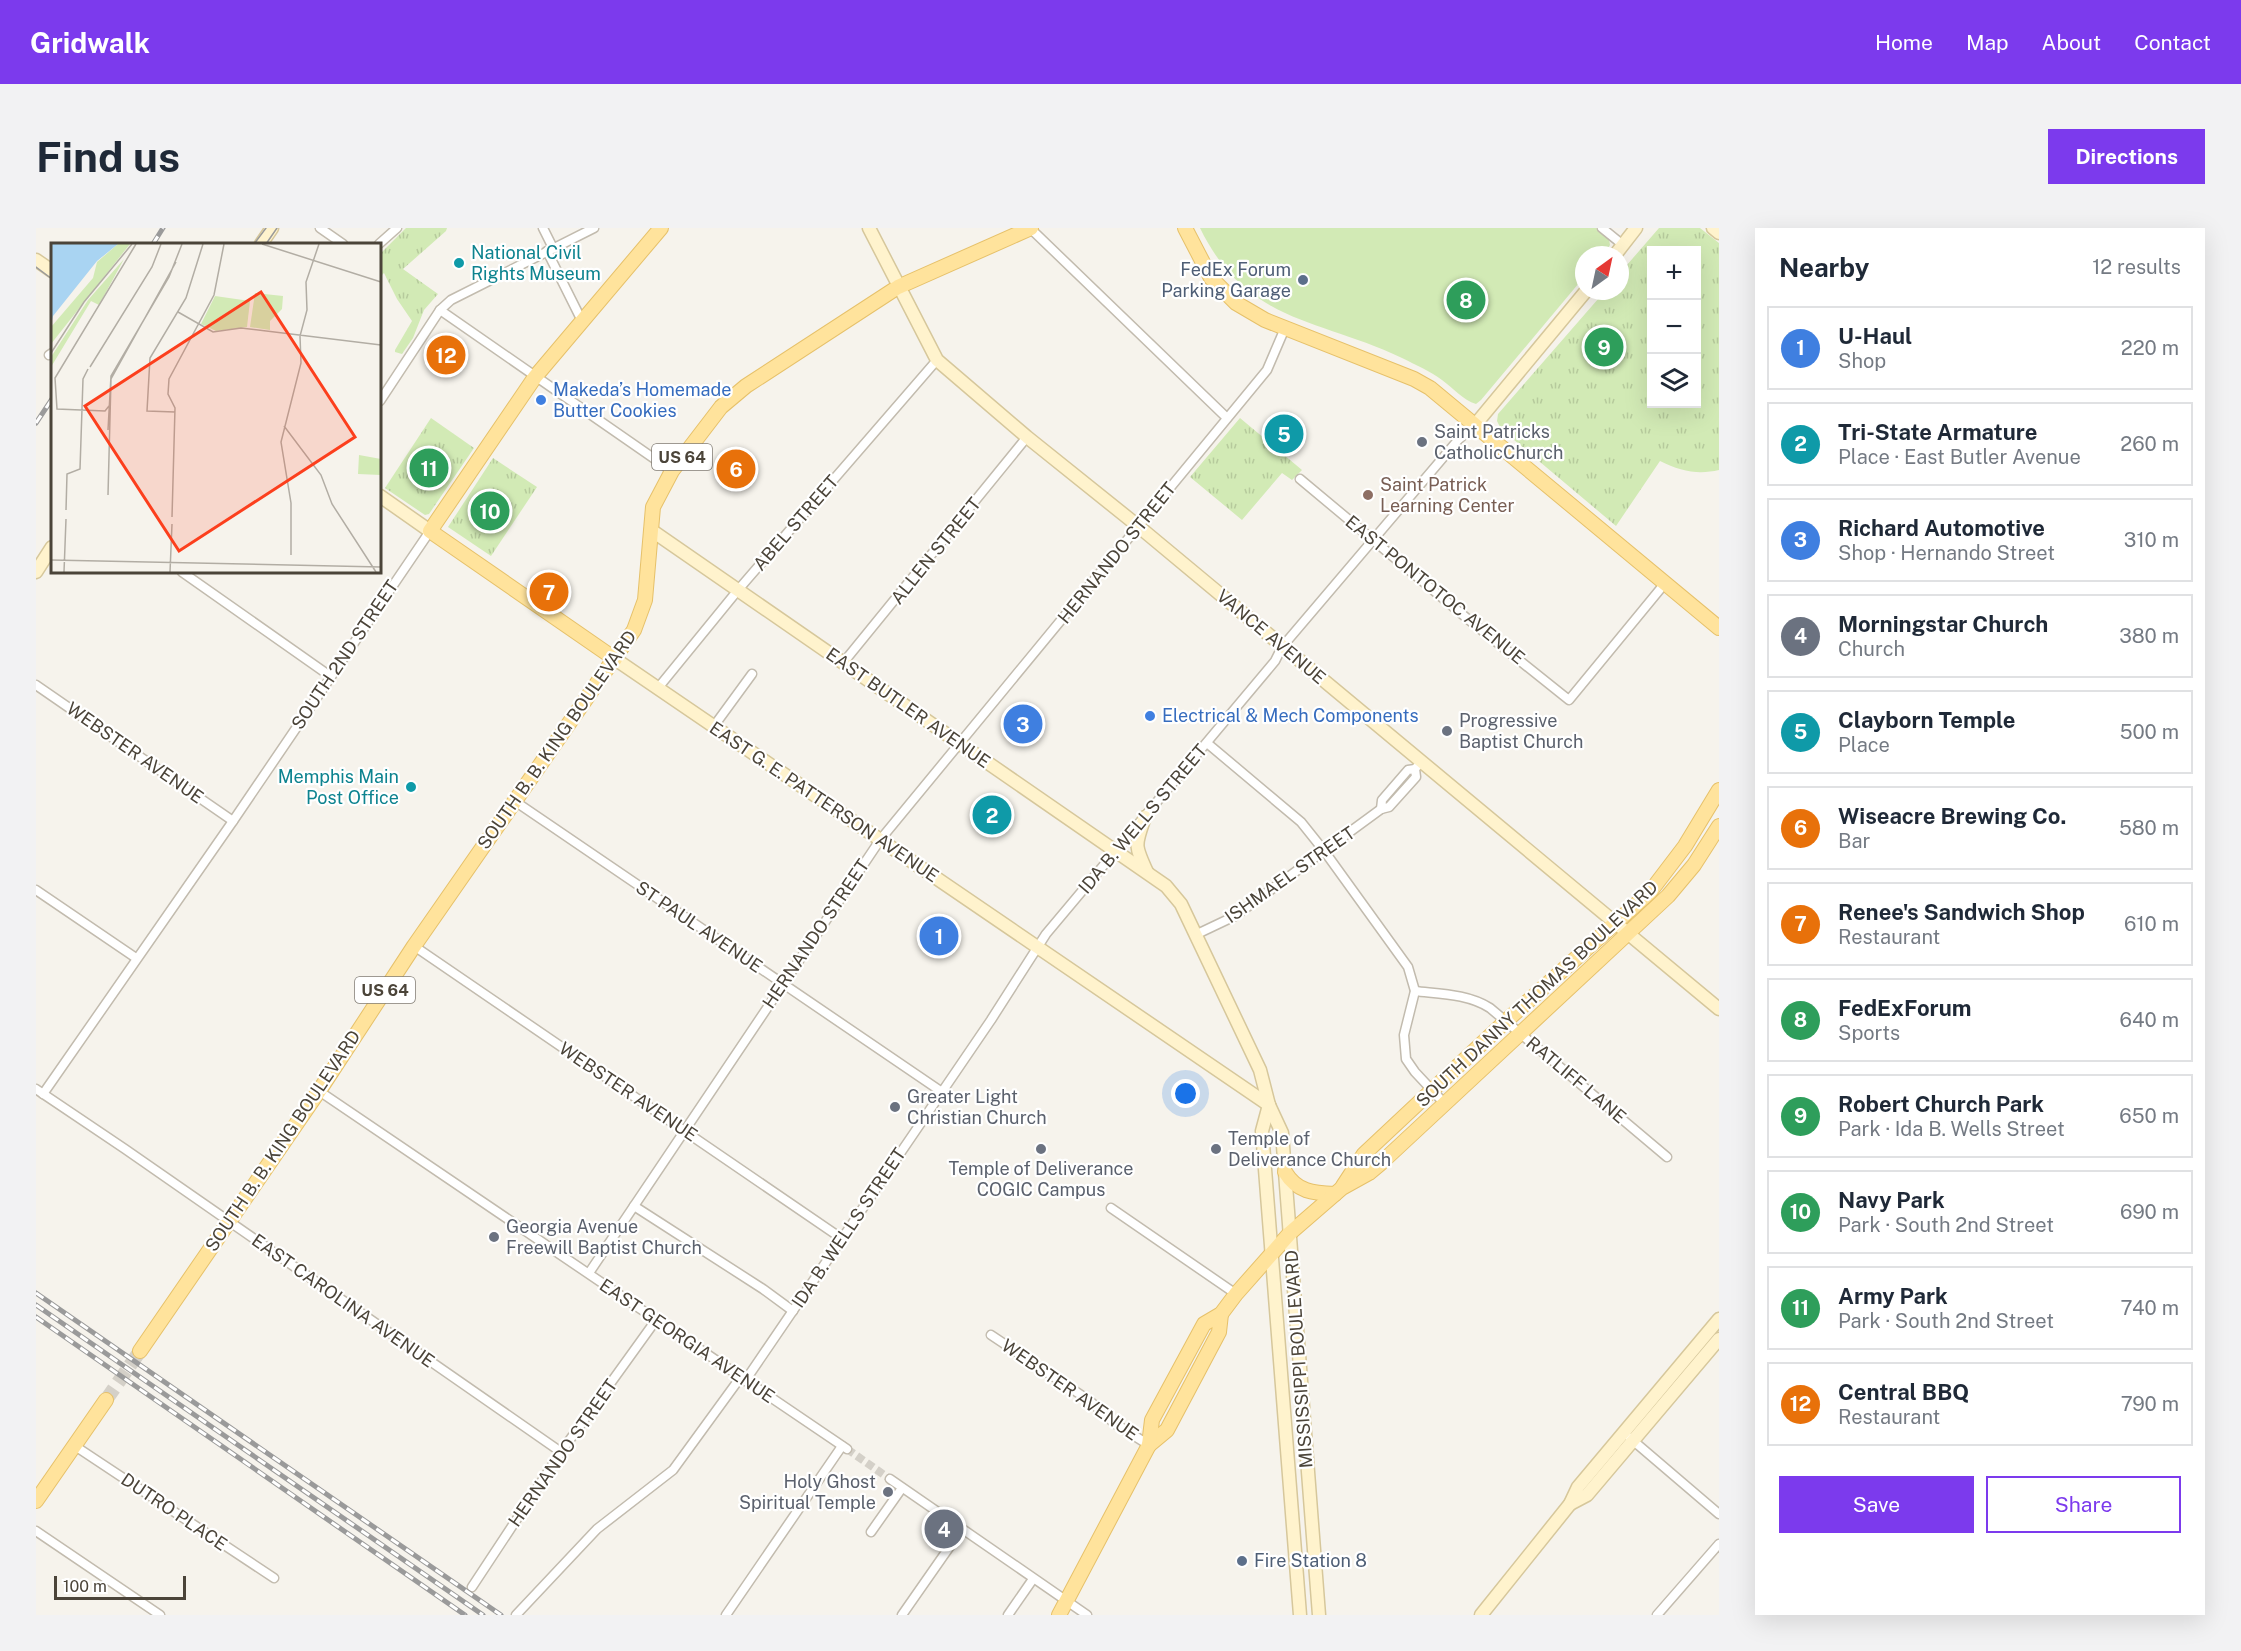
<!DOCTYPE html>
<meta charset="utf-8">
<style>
body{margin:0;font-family:"Public Sans",sans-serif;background:#f2f2f3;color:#1f2937}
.controls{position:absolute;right:18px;top:18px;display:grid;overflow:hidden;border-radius:0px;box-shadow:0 6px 24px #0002}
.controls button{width:54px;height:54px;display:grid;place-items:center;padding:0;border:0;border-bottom:2px solid #e0e1e3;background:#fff;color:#1f2937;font:30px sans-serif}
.compass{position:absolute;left:1539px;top:18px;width:54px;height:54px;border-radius:50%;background:#fff;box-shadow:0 6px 24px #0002;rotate:33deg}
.scale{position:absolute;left:18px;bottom:15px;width:132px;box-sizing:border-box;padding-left:6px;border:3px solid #4b4439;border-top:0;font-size:16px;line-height:21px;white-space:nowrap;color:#4b4439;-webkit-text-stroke:4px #fff;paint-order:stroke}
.you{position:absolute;left:1150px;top:866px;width:21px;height:21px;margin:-15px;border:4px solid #fff;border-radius:50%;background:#1a73e8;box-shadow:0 0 0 9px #1a73e833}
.badge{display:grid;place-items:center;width:39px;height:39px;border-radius:50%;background:#7c3aed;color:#fff;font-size:20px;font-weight:700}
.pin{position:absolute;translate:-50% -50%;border:3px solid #fff;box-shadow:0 2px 6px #0006}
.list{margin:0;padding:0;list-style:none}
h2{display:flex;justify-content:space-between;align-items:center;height:78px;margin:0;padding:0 24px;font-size:26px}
h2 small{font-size:20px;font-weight:400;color:#747a83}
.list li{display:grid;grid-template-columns:39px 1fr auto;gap:18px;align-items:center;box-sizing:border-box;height:84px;margin:0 12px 12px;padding:0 12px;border:2px solid #e0e1e3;border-radius:0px}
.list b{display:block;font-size:22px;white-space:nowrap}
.list p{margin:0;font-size:20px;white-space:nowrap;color:#747a83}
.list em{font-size:20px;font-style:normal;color:#747a83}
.actions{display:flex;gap:12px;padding:18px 24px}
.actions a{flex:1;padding:14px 0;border:2px solid #7c3aed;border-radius:0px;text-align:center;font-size:21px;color:#7c3aed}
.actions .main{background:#7c3aed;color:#fff}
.icon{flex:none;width:33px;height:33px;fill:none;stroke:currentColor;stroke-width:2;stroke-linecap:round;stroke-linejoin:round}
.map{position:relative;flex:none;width:1683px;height:1387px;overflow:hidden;border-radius:0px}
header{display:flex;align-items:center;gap:36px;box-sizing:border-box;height:84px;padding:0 30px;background:#7c3aed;color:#fff}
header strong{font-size:28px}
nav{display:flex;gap:33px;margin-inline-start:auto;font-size:21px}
.intro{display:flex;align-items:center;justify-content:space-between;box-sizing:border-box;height:144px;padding:0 36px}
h1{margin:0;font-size:42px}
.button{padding:15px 27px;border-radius:0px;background:#7c3aed;color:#fff;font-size:21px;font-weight:700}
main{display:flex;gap:36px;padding:0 36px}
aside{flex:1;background:#fff;border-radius:0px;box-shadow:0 6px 24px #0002}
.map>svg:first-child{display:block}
</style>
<header>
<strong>Gridwalk</strong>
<nav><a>Home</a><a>Map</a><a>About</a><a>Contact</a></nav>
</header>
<div class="intro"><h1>Find us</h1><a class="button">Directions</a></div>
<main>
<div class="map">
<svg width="1683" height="1387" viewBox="0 0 1683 1387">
<defs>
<pattern id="park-tufts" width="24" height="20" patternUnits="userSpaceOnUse" patternTransform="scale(1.5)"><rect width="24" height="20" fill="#d2eab5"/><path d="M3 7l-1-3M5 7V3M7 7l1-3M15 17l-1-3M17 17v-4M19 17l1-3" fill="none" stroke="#b6ca9c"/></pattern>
</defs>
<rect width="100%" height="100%" fill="#f6f3ec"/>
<g fill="url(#park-tufts)" fill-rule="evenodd">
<polygon points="370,0 411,0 410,3 367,41 402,66 388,82 377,110 366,126 359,124 359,122 376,93 361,71 348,45 344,49 344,26"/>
<path d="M1623,0H1664L1683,15V242C1662,247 1644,243 1624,233L1580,298L1465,201L1461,193L1462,186L1569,63H1584V45ZM1660,22V176H1616V22Z"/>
<polygon points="395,190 438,220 393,286 389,287 349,260"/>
<polygon points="1204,190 1266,242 1256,252 1246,245 1206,292 1154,249"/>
<polygon points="457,230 501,259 455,328 412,299"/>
</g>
<path fill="#d2eab5" d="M1164,0H1560L1573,11L1574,17L1567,27H1548V49L1445,172L1440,176C1427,172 1417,160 1406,152C1394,143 1380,137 1366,130C1282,90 1211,96 1164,0Z"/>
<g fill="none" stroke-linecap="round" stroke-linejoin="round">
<polyline stroke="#d4d0c8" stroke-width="8" stroke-dasharray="8 4" stroke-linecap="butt" points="811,1221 854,1251"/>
<polyline stroke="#d4d0c8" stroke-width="14" stroke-dasharray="14 7" stroke-linecap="butt" points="70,1172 104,1123"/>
<defs>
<g id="street">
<polyline points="284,0 307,16"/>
<polyline points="507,0 517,20"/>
<polyline points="994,0 1191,190"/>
<polyline points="1566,0 1587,17"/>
<polyline points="343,16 361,0"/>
<polyline points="511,23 546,93"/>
<polyline points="404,82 636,243"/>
<polyline points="13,127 16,125"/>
<polyline points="344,173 404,82 415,72 558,0"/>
<polyline points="1264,251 1433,392 1533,472 1630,354"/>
<polyline points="146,344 294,448"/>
<polyline points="807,435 991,209"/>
<polyline points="0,457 197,593"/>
<polyline points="622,460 702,362 901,132"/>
<polyline points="678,498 716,446"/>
<polyline points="1171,515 1265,594 1289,624 1372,739 1379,763 1368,807 1370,831 1379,844 1408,875"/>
<polyline points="480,574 906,864"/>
<polyline points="1345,581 1346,572 1372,542 1379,541"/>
<polyline points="0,662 100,730"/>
<polyline points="1159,707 1199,688 1345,581 1353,579 1380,549 1379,541 1385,534"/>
<polyline points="378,718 805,1010"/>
<path d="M1379,763C1404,766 1432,766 1454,780L1631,929"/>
<polyline points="0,861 89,921 525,1224"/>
<polyline points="283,863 811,1221"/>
<polyline points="7,866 197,593 394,303"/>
<polyline points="598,978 727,1061 757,1083"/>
<polyline points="1075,980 1200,1066"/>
<polyline points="553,1045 844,612 1231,142 1249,100"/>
<polyline points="955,1107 1054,1173 1078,1195 1113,1217"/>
<polyline points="709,1153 955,792 1010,706 1239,433 1246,419 1422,212 1439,197"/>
<polyline points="1594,1210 1683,1286"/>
<polyline points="39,1218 238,1350"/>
<polyline points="854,1251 1051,1387"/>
<polyline points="0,1303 124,1387"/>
<polyline points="835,1304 866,1260"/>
<polyline points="436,1359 525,1224 620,1092"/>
<polyline points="480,1387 561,1301 637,1242 704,1150"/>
<polyline points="690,1387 806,1218"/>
<polyline points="866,1387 926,1301"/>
<polyline points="972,1387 997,1351"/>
<polyline points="1621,1387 1683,1316"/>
</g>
<g id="secondary">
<polyline points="833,0 901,132 991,209 1102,298 1683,781"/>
<polyline points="1677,0 1683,5"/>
<polyline points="225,16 236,0"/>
<polyline points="1579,27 1600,0"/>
<polyline points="0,32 16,43"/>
<polyline points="1439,197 1550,63"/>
<polyline points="344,268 394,303"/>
<polyline points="615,302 1130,658 1145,676 1224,842 1233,877 1246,905 1283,1387"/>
<polyline points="0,344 16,319"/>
<polyline points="579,431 1233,877"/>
<path d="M1109,589C1099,617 1098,616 1111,644"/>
<polyline points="1233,877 1226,903 1264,1387"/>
<polyline points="1534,1276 1551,1267 1683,1111"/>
<polyline points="1445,1387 1534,1276 1542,1259 1683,1091"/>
</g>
<g id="primary">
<polyline points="1149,0 1175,50 1200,75 1229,92 1378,151 1394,160 1683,400"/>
<polyline points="579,431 394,303 499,149 625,0"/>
<path d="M1249,944C1261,964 1277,965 1299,966"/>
<polyline points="1307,958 1328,926 1470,793 1614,664 1649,618 1683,562"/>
<polyline points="104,1123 283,863 378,718 598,402 609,372 617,279 636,243 685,179 710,158 862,59 995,0"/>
<polyline points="1113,1217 1131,1202 1183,1104 1185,1086"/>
<polyline points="0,1273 70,1172"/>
<polyline points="1023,1387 1113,1217 1116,1192 1168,1096 1185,1086 1200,1066 1254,1005 1306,960 1333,945 1345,935 1632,668 1658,637 1683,598"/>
</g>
</defs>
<use href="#street" stroke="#c2bbae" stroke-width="11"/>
<use href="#secondary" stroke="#d6c79b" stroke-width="15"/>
<use href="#primary" stroke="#e6c16a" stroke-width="16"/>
<use href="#street" stroke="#fff" stroke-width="8"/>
<use href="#secondary" stroke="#fff3cd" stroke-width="12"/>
<use href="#primary" stroke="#ffe39c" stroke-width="14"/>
<g stroke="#9a9a9a" stroke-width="1.5">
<polyline points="218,16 230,0"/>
<polyline points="230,16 241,0"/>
<polyline points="0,39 16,51"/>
</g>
<defs>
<g id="rail">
<polyline points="117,16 127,0"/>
<polyline points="0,195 16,171"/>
<polyline points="0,1065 465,1387"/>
<polyline points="0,1077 447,1387"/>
<polyline points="0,1089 429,1387"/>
</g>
</defs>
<use href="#rail" stroke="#9a9a9a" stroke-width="5"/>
<use href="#rail" stroke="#fff" stroke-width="3" stroke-dasharray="9" stroke-linecap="butt"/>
</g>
<g fill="#0f9aa8" stroke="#fff" stroke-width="2">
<circle cx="423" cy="35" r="6"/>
<circle cx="375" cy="559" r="6"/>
</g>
<g fill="#5c6f8a" stroke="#fff" stroke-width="2">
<circle cx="1267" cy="52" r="6"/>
<circle cx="1206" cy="1333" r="6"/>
</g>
<g fill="#3f7fe0" stroke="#fff" stroke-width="2">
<circle cx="505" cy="172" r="6"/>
<circle cx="1114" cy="488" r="6"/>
</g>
<g fill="#6b7280" stroke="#fff" stroke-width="2">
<circle cx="1386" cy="214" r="6"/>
<circle cx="1411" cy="503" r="6"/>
<circle cx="859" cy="879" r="6"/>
<circle cx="1005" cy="921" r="6"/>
<circle cx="1180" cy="921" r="6"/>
<circle cx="458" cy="1009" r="6"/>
<circle cx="852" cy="1264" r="6"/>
</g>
<circle fill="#8d6e63" stroke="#fff" stroke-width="2" cx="1332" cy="267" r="6"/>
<g text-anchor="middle" stroke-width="4.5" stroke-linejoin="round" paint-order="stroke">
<g fill="#fff" stroke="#817c74" stroke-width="1.5">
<rect x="616" y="216" width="60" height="26" rx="4.5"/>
<rect x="319" y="749" width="60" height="26" rx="4.5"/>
</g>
<g font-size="16" font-weight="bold" fill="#4b4439">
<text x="646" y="235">US 64</text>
<text x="349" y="768">US 64</text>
</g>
<g font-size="18" fill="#0d838f" stroke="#fff" text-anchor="start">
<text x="435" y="31">National Civil<tspan x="435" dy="21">Rights Museum</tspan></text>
<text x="363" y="555" text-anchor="end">Memphis Main<tspan x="363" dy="21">Post Office</tspan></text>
</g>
<g font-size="18" fill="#4e5e75" stroke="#fff" text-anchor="end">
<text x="1255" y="48">FedEx Forum<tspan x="1255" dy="21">Parking Garage</tspan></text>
<text x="1218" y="1339" text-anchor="start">Fire Station 8</text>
</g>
<g font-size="18" fill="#366cbe" stroke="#fff" text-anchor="start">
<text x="517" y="168">Makeda’s Homemade<tspan x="517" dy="21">Butter Cookies</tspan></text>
<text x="1126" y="494">Electrical &amp; Mech Components</text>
</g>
<g font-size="18" fill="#5b616d" stroke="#fff" text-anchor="start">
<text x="1398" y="210">Saint Patricks<tspan x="1398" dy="21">CatholicChurch</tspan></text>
<text x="1423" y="499">Progressive<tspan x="1423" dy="21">Baptist Church</tspan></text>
<text x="871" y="875">Greater Light<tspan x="871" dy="21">Christian Church</tspan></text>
<text x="1192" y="917">Temple of<tspan x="1192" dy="21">Deliverance Church</tspan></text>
<text x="1005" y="947" text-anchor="middle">Temple of Deliverance<tspan x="1005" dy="21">COGIC Campus</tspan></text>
<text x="470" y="1005">Georgia Avenue<tspan x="470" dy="21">Freewill Baptist Church</tspan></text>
<text x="840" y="1260" text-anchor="end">Holy Ghost<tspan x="840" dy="21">Spiritual Temple</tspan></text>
</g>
<g font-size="18" fill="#785e54" stroke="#fff" text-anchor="start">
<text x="1344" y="263">Saint Patrick<tspan x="1344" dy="21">Learning Center</tspan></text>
</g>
<g font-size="18" fill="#4b4439" stroke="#fff">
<text transform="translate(760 295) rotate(-49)" y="6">ABEL STREET</text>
<text transform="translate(900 323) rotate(-51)" y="6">ALLEN STREET</text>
<text transform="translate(1081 325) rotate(-51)" y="6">HERNANDO STREET</text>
<text transform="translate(1399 362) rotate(39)" y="6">EAST PONTOTOC AVENUE</text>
<text transform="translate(1235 409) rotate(40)" y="6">VANCE AVENUE</text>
<text transform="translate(309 427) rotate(-56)" y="6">SOUTH 2ND STREET</text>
<text transform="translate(872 480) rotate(35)" y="6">EAST BUTLER AVENUE</text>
<text transform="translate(521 512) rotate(-55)" y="6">SOUTH B. B. KING BOULEVARD</text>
<text transform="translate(99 525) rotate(35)" y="6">WEBSTER AVENUE</text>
<text transform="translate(788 574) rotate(34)" y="6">EAST G. E. PATTERSON AVENUE</text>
<text transform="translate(1107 591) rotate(-50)" y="6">IDA B. WELLS STREET</text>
<text transform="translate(1254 647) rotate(-35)" y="6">ISHMAEL STREET</text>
<text transform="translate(663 699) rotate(34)" y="6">ST PAUL AVENUE</text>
<text transform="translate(780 706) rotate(-56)" y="6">HERNANDO STREET</text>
<text transform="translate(1501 766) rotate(-43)" y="6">SOUTH DANNY THOMAS BOULEVARD</text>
<text transform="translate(1540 852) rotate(40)" y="6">RATLIFF LANE</text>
<text transform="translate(592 864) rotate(34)" y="6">WEBSTER AVENUE</text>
<text transform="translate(247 913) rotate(-56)" y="6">SOUTH B. B. KING BOULEVARD</text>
<text transform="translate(813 1000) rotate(-56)" y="6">IDA B. WELLS STREET</text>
<text transform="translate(307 1073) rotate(35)" y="6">EAST CAROLINA AVENUE</text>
<text transform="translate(651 1113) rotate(34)" y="6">EAST GEORGIA AVENUE</text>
<text transform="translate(1263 1131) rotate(-94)" y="6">MISSISSIPPI BOULEVARD</text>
<text transform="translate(1034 1162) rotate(35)" y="6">WEBSTER AVENUE</text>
<text transform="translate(527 1225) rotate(-55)" y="6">HERNANDO STREET</text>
<text transform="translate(138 1284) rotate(34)" y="6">DUTRO PLACE</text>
</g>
</g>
<g transform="translate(15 15)">
<rect width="330" height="330" fill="#f6f3ec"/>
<path d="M73,16L48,62L40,58L0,124V114L37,57Z" fill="#d2eab5"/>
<path d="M67,1H79L0,101V84L42,35L46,19ZM204,50L232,53L231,66L219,78V87L199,84ZM308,212L330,216V232L307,231Z" fill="#d2eab5"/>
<path d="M164,53L199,58L196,84L165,88L150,81Z" fill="#d2eab5"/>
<path d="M0,1H67L46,18L2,73L0,81Z" fill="#a9d4f2"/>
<path fill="none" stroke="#b2ada4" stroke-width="1.5" d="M211,1L330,39M127,69L162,89L190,85L330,102M0,110L33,59L81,1M39,124L101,24L110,1M58,163L54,168L6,166L4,135L85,1M124,169L96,168L99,115L135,55L152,1M233,183L270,232L281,261L325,329M57,187L60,133L118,34L131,1M57,252L60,136L125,19M15,267L16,231L29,226L32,136L37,126M121,274L124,165L117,151L118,136L163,52L173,1M240,312V260L230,199L250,120L249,93L256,67L255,39L268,1M0,317L330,324M13,329L15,276M119,329L121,281"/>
<path fill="#fc3f1d" fill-opacity="0.15" stroke="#fc3f1d" stroke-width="3" d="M210,49L304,194L128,308L34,163Z"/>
<rect width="330" height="330" fill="none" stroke="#4b4439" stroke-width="3"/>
</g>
</svg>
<div class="controls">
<button>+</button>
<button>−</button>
<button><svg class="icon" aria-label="layers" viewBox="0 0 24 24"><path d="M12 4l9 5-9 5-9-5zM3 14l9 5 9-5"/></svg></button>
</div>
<svg class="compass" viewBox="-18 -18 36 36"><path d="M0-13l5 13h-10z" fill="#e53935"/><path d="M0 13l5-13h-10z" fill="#747a83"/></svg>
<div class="scale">100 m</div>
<div class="you"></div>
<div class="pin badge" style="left:903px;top:708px;background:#3f7fe0">1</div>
<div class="pin badge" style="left:956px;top:587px;background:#0f9aa8">2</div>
<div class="pin badge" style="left:987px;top:496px;background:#3f7fe0">3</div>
<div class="pin badge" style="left:908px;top:1301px;background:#6b7280">4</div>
<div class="pin badge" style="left:1248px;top:206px;background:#0f9aa8">5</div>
<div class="pin badge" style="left:700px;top:241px;background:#e8710a">6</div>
<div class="pin badge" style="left:513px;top:364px;background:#e8710a">7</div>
<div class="pin badge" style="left:1430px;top:72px;background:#2e9e5b">8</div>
<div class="pin badge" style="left:1568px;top:119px;background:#2e9e5b">9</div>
<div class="pin badge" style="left:454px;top:283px;background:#2e9e5b">10</div>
<div class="pin badge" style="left:393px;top:240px;background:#2e9e5b">11</div>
<div class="pin badge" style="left:410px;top:127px;background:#e8710a">12</div>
</div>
<aside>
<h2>Nearby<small>12 results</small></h2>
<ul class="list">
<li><span class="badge" style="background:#3f7fe0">1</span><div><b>U-Haul</b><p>Shop</p></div><em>220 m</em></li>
<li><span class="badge" style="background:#0f9aa8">2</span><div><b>Tri-State Armature</b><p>Place · East Butler Avenue</p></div><em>260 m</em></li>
<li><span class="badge" style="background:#3f7fe0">3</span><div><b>Richard Automotive</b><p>Shop · Hernando Street</p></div><em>310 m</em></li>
<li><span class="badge" style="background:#6b7280">4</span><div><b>Morningstar Church</b><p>Church</p></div><em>380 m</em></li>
<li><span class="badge" style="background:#0f9aa8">5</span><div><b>Clayborn Temple</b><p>Place</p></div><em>500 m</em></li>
<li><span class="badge" style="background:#e8710a">6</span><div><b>Wiseacre Brewing Co.</b><p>Bar</p></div><em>580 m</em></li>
<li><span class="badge" style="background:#e8710a">7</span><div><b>Renee's Sandwich Shop</b><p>Restaurant</p></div><em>610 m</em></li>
<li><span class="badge" style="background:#2e9e5b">8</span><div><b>FedExForum</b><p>Sports</p></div><em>640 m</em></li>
<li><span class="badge" style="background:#2e9e5b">9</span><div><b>Robert Church Park</b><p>Park · Ida B. Wells Street</p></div><em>650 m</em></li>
<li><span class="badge" style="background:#2e9e5b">10</span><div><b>Navy Park</b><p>Park · South 2nd Street</p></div><em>690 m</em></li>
<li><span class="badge" style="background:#2e9e5b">11</span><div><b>Army Park</b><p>Park · South 2nd Street</p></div><em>740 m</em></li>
<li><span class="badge" style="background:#e8710a">12</span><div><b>Central BBQ</b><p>Restaurant</p></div><em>790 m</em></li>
</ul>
<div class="actions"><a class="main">Save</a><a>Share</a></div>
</aside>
</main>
